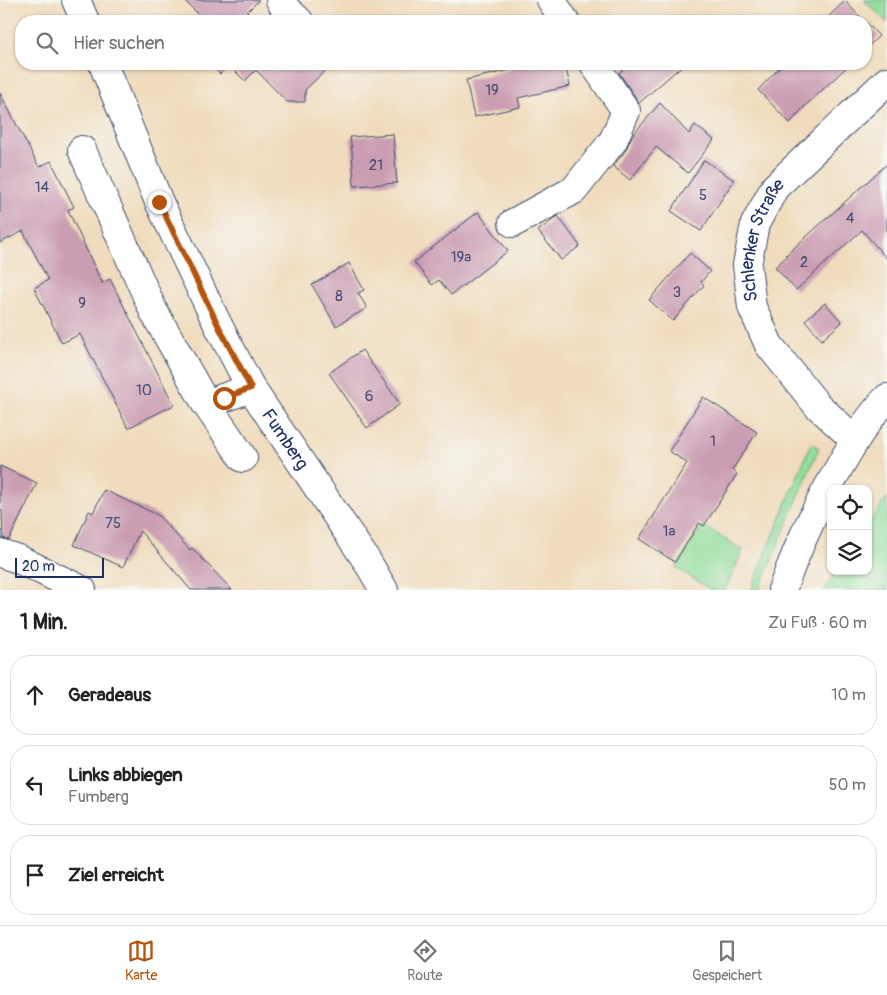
<!DOCTYPE html>
<html lang="de">
<meta charset="utf-8">
<style>
body{margin:0;font-family:Pangolin,sans-serif;background:#f6f6f6;color:#222}
.controls{position:absolute;right:15px;bottom:15px;display:grid;overflow:hidden;border-radius:10px;box-shadow:0 1px 4px #0004}
.controls button{width:45px;height:45px;display:grid;place-items:center;padding:0;border:0;border-bottom:1px solid #e0e0e0;background:#fff;color:#222;font:25px sans-serif}
.scale{position:absolute;left:15px;bottom:12px;width:89px;box-sizing:border-box;padding-left:5px;border:2px solid #1b2f5e;border-top:0;font-size:14px;line-height:18px;white-space:nowrap;color:#1b2f5e;-webkit-text-stroke:4px #f6f6f2;paint-order:stroke}
.stop{position:absolute;width:15px;height:15px;margin:-11px;border:4px solid #b45309;border-radius:50%;background:#fff}
.stop.end{background:#b45309;border-color:#fff;box-shadow:0 1px 5px #0008}
.list{margin:0;padding:0;list-style:none}
h2{display:flex;justify-content:space-between;align-items:center;height:65px;margin:0;padding:0 20px;font-size:21px}
h2 small{font-size:16px;font-weight:400;color:#767676}
.list li{display:grid;grid-template-columns:32px 1fr auto;gap:15px;align-items:center;box-sizing:border-box;height:80px;margin:0 10px 10px;padding:0 10px;border:1px solid #e0e0e0;border-radius:20px}
.list b{display:block;font-size:19px;white-space:nowrap}
.list p{margin:0;font-size:16px;white-space:nowrap;color:#767676}
.list em{font-size:16px;font-style:normal;color:#767676}
.icon{flex:none;width:28px;height:28px;fill:none;stroke:currentColor;stroke-width:2;stroke-linecap:round;stroke-linejoin:round}
.map{position:relative;flex:none;width:887px;height:590px;overflow:hidden}
.search{position:absolute;background:#fff;box-shadow:0 1px 4px #0004;left:15px;right:15px;top:15px;height:55px;display:flex;align-items:center;gap:12px;box-sizing:border-box;padding:0 18px;border-radius:20px;color:#767676;font-size:19px}
.sheet{height:335px;background:#fff}
nav{display:flex;justify-content:space-around;align-items:center;box-sizing:border-box;height:70px;border-top:1px solid #e0e0e0;background:#fff;font-size:14px;color:#767676}
nav a{display:grid;justify-items:center;gap:2px}
nav .on{color:#b45309}
.map>svg:first-child{display:block}
</style>
<div class="map">
<svg width="887" height="590" viewBox="0 0 887 590">
<rect width="100%" height="100%" fill="#f6f6f2"/>
<filter id="ink" filterUnits="userSpaceOnUse"><feTurbulence type="fractalNoise" baseFrequency=".02" numOctaves="2"/><feDisplacementMap in="SourceGraphic" scale="10" xChannelSelector="R" yChannelSelector="G"/><feConvolveMatrix kernelMatrix="1 2 1 2 8 2 1 2 1" color-interpolation-filters="sRGB"/></filter>
<filter id="wash" filterUnits="userSpaceOnUse"><feTurbulence type="fractalNoise" baseFrequency=".0096" numOctaves="4" result="noise"/><feDisplacementMap in="SourceGraphic" scale="20" xChannelSelector="R" yChannelSelector="G"/><feGaussianBlur stdDeviation="1.12" result="paint"/><feColorMatrix in="noise" values="0 0 0 0 0 0 0 0 0 0 0 0 0 0 0 0 0 1.4 0 .05"/><feComposite in="paint" operator="in"/></filter>
<g filter="url(#wash)">
<rect width="100%" height="100%" fill="#f0dcbc"/>
<g fill="#91dd9a" stroke="#56867c">
<polygon points="864,0 887,0 887,23"/>
<polygon points="811,443 819,448 759,590 751,590"/>
<polygon points="887,497 887,590 824,590 837,571 868,571 868,525"/>
<polygon points="702,525 743,550 725,590 711,590 676,568"/>
</g>
<g id="blocks">
<g fill="#cb9db2">
<polygon points="184,0 259,0 243,16 249,21 205,21"/>
<polygon points="845,1 861,18 865,21 828,21 831,19 829,16"/>
<polygon points="866,22 879,36 866,48"/>
<polygon points="209,64 332,64 305,90 305,102 287,102 256,70 245,81 229,65 220,74"/>
<polygon points="508,64 565,64 570,86 518,98 520,107 474,117 466,80 510,70"/>
<polygon points="629,64 684,64 639,103 619,73"/>
<polygon points="783,64 850,64 805,106 790,123 758,90"/>
<polygon points="0,93 39,167 51,161 74,207 68,210 102,283 110,279 174,405 128,428 80,334 62,343 34,288 48,280 23,231 0,243"/>
<polygon points="660,103 689,134 695,125 714,140 688,173 656,147 630,180 613,166 625,151 632,136"/>
<polygon points="393,134 397,183 354,186 352,151 350,137"/>
<polygon points="704,160 734,180 701,231 671,211"/>
<polygon points="887,164 887,259 862,230 796,290 775,267 787,256 786,255"/>
<polygon points="478,212 508,251 451,295 439,280 432,285 414,262"/>
<polygon points="558,216 580,246 561,260 538,231"/>
<polygon points="690,253 710,271 701,282 704,285 673,321 649,300"/>
<polygon points="349,263 364,290 358,293 367,308 336,326 312,285"/>
<polygon points="825,303 842,322 822,340 805,320"/>
<polygon points="362,350 400,404 367,428 329,373"/>
<polygon points="703,397 757,432 732,470 737,474 704,526 699,523 675,562 639,539 687,463 669,451"/>
<polygon points="0,466 37,483 9,540 3,538 2,511 0,509"/>
<polygon points="104,490 158,515 190,550 192,548 232,590 191,590 140,531 123,567 74,545 89,511 93,513"/>
</g>
</g>
</g>
<g filter="url(#ink)">
<use href="#blocks" fill-opacity="0" stroke="#3b496c" stroke-width="1"/>
<g fill="none" stroke-linecap="round" stroke-linejoin="round">
<defs>
<g id="street">
<polyline points="280,0 284,7 299,21"/>
<polyline points="551,0 565,21"/>
<polyline points="82,150 154,312 206,404 243,458"/>
<polyline points="513,223 574,190 613,141 626,111 594,64"/>
<polyline points="206,404 251,388"/>
<path id="s1" d="M855,440L817,405L769,345L752,307L747,265L755,224L775,187L887,81"/>
</g>
<g id="secondary">
<polyline points="0,553 18,559 82,590"/>
<path d="M782,590C798,545 817,505 841,464C855,440 868,418 887,398"/>
</g>
<g id="primary">
<polyline points="76,0 85,21"/>
<path id="s2" d="M103,64L159,202L218,325L251,388L367,561L384,590"/>
</g>
</defs>
<use href="#street" stroke="#3b496c" stroke-width="30"/>
<use href="#secondary" stroke="#3b496c" stroke-width="30"/>
<use href="#primary" stroke="#3b496c" stroke-width="30"/>
<use href="#street" stroke="#fff" stroke-width="28"/>
<use href="#secondary" stroke="#fff" stroke-width="28"/>
<use href="#primary" stroke="#fff" stroke-width="28"/>
</g>
</g>
<g fill="none" stroke-linecap="round" stroke-linejoin="round" filter="url(#ink)">
<polyline stroke="#b45309" stroke-width="6" points="159,202 218,325 251,388 224,398"/>
</g>
<g text-anchor="middle" stroke-width="4" stroke-linejoin="round" paint-order="stroke">
<g font-size="15" fill="#474a73">
<text x="492" y="95">19</text>
<text x="376" y="170">21</text>
<text x="42" y="192">14</text>
<text x="703" y="200">5</text>
<text x="850" y="223">4</text>
<text x="461" y="262">19a</text>
<text x="804" y="267">2</text>
<text x="677" y="297">3</text>
<text x="339" y="301">8</text>
<text x="82" y="308">9</text>
<text x="144" y="395">10</text>
<text x="369" y="401">6</text>
<text x="713" y="446">1</text>
<text x="113" y="528">75</text>
<text x="669" y="536">1a</text>
</g>
<g font-size="18" fill="#1b2f5e" stroke="#f6f6f2">
<text dy="6" stroke="none"><textPath href="#s1" startOffset="240">Schlenker Straße</textPath></text>
<text dy="6" stroke="none"><textPath href="#s2" startOffset="418">Fumberg</textPath></text>
</g>
</g>
</svg>
<div class="controls">
<button><svg class="icon" aria-label="locate" viewBox="0 0 24 24"><circle cx="12" cy="12" r="6"/><path d="M12 2v4M12 18v4M2 12h4M18 12h4"/></svg></button>
<button><svg class="icon" aria-label="layers" viewBox="0 0 24 24"><path d="M12 4l9 5-9 5-9-5zM3 14l9 5 9-5"/></svg></button>
</div>
<div class="scale">20 m</div>
<div class="stop" style="left:224px;top:398px"></div>
<div class="stop end" style="left:159px;top:202px"></div>
<div class="search"><svg class="icon" aria-label="search" viewBox="0 0 24 24"><circle cx="10" cy="10" r="6"/><path d="M15 15l6 6"/></svg>Hier suchen</div>
</div>
<section class="sheet">
<h2>1 Min.<small>Zu Fuß · 60 m</small></h2>
<ul class="list">
<li><svg class="icon" aria-label="ahead" viewBox="0 0 24 24"><path d="M12 20V5M6 11l6-6 6 6"/></svg><div><b>Geradeaus</b></div><em>10 m</em></li>
<li><svg class="icon" aria-label="left" viewBox="0 0 24 24"><path d="M17 20v-9H6M10 6l-5 5 5 5"/></svg><div><b>Links abbiegen</b><p>Fumberg</p></div><em>50 m</em></li>
<li><svg class="icon" aria-label="arrive" viewBox="0 0 24 24"><path d="M6 21V4h12l-3 4 3 4H6"/></svg><div><b>Ziel erreicht</b></div></li>
</ul>
</section>
<nav>
<a class="on"><svg class="icon" aria-label="map" viewBox="0 0 24 24"><path d="M3 6l6-2 6 2 6-2v14l-6 2-6-2-6 2zM9 4v14M15 6v14"/></svg>Karte</a>
<a><svg class="icon" aria-label="directions" viewBox="0 0 24 24"><path d="M12 3l9 9-9 9-9-9zM9 14v-3h6M13 9l2 2-2 2"/></svg>Route</a>
<a><svg class="icon" aria-label="saved" viewBox="0 0 24 24"><path d="M7 4h10v16l-5-4-5 4z"/></svg>Gespeichert</a>
</nav>
